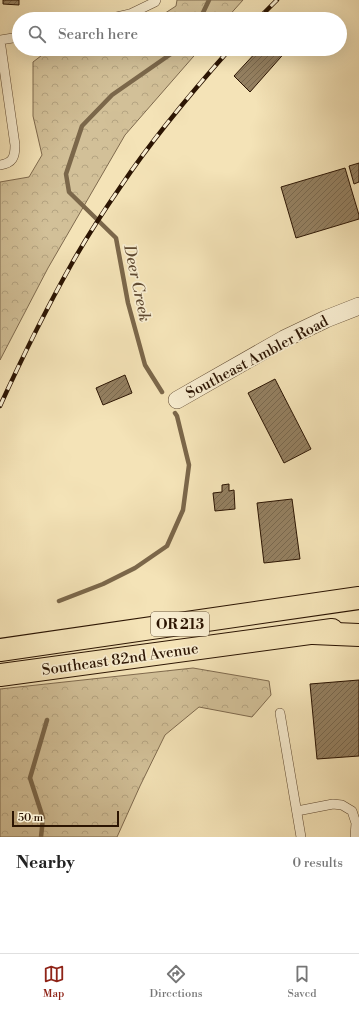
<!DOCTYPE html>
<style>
body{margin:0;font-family:"Libre Bodoni",serif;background:#f6f6f6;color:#222}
.scale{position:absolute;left:12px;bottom:10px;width:107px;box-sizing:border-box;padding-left:4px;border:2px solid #2c1503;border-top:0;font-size:11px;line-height:14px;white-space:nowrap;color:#2c1503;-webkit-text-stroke:3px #f8edd0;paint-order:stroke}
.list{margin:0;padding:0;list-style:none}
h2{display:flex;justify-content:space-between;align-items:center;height:52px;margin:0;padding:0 16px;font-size:17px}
h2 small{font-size:13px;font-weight:400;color:#767676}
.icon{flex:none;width:22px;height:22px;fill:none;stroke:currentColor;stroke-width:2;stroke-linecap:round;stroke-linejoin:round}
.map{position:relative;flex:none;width:359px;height:837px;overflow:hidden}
.search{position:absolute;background:#fff;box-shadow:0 4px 16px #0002;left:12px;right:12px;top:12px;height:44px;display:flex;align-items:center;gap:10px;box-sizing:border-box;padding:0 14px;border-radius:22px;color:#767676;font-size:15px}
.sheet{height:116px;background:#fff}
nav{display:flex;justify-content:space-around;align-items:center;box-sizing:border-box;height:56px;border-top:1px solid #e0e0e0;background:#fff;font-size:11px;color:#767676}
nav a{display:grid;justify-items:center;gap:2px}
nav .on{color:#8f2418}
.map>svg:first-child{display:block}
</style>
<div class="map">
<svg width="359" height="837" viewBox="0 0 359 837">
<defs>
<pattern id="forest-crowns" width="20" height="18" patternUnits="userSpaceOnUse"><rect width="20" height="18" fill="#d2c098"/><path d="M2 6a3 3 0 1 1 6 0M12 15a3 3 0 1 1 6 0" fill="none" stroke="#b4a481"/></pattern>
<pattern id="building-hatch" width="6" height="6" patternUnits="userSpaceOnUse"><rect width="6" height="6" fill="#948061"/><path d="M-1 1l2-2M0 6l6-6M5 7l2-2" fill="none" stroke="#79684e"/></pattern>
</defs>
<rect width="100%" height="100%" fill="#f4e3b7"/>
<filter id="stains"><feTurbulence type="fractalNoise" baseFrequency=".005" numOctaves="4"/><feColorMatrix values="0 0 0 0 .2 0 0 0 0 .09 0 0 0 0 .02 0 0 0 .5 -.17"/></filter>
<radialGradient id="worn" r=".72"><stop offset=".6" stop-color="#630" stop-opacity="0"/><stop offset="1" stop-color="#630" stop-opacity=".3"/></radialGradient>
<g fill="url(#forest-crowns)" stroke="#7f6a4e">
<polygon points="177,0 243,0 226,19 156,19 176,6"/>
<polygon points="50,49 200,49 125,135 48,268 0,360 0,182 29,177 42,155 33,116 33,62"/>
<polygon points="193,668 269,681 271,695 252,717 199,707 165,735 140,786 117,837 0,837 0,689"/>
</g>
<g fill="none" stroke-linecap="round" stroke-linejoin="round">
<g stroke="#7b674a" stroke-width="4.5">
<polyline points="200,19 209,0"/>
<polyline points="162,392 145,365 128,303 116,238 69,192 66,174 82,126 112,95 178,49"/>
<polyline points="59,601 103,584 135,568 167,546 183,510 189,465 177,416 175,413"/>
<polyline points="41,837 43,818 30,778 47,720"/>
</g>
</g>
<g fill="url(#building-hatch)" stroke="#2c1503">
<polygon points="3,0 19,0 19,5 3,4"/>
<polygon points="259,49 288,49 250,92 234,76"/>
<polygon points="359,163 359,182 354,184 349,166"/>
<polygon points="345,168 359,215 359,219 296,238 281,187"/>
<polygon points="125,375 132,393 103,405 96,388"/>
<polygon points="275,379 311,449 284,463 248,393"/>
<polygon points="229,484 229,491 234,490 235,509 215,511 213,493 222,492 222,485"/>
<polygon points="292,499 300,559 264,563 257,503"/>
<polygon points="359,680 359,756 317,759 310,684"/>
</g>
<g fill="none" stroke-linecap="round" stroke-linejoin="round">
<defs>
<g id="service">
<polyline points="108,19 130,14 155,2 156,0"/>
<path d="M0,165C13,163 15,157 15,145L0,40L19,37"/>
<polyline points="280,713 301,837"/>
<polyline points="297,811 333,804 342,805 352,811 356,823 355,837"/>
</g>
<polyline id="minor" points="177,400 284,339 326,319 359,306"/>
<g id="primary">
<polyline points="0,650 359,598"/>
<polyline points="0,675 332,630"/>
</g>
<polyline id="trunk" points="313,633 359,635"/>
</defs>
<use href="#service" stroke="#5e4830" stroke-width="10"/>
<use href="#minor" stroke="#5e4830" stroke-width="18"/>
<use href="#primary" stroke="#2c1503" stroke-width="24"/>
<use href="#trunk" stroke="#2c1503" stroke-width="24"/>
<use href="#service" stroke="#f8edd0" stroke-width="9"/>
<use href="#minor" stroke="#f8edd0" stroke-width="17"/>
<use href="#primary" stroke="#f4e3b7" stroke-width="22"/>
<use href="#trunk" stroke="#f4e3b7" stroke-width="22"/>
<defs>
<g id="rail">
<polyline points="258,19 277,0"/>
<path d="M0,406C22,358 45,311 71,265C86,238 103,212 121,186C153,138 191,93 230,49"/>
</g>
</defs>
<use href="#rail" stroke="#2c1503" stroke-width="4.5"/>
<use href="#rail" stroke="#f8edd0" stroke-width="3" stroke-dasharray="9" stroke-linecap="butt"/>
</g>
<g text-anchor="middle" stroke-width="3.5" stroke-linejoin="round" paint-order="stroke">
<rect fill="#f8edd0" stroke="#695640" stroke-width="1" x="151" y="612" width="58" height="24" rx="3"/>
<g font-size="14" font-weight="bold" fill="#2c1503">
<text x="180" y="629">OR 213</text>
</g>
<g font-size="15" fill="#2c1503" stroke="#f8edd0">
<text transform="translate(257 357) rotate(-28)" y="5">Southeast Ambler Road</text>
<text transform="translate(120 659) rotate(-8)" y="5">Southeast 82nd Avenue</text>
</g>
<g font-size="16" font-style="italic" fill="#614b33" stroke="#f8edd0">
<text transform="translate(138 283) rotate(78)" y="6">Deer Creek</text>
</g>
</g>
<rect width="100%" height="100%" filter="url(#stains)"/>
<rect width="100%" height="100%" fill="url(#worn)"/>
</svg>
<div class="scale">50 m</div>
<div class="search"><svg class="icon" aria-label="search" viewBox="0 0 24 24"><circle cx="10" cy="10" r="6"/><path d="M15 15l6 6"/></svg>Search here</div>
</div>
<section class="sheet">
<h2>Nearby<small>0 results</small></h2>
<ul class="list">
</ul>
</section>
<nav>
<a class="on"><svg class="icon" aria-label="map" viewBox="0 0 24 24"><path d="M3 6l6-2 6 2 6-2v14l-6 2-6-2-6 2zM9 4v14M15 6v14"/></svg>Map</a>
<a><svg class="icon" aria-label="directions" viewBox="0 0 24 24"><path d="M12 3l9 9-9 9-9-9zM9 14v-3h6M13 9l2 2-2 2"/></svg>Directions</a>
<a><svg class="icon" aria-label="saved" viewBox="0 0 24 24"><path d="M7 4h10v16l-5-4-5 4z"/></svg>Saved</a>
</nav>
